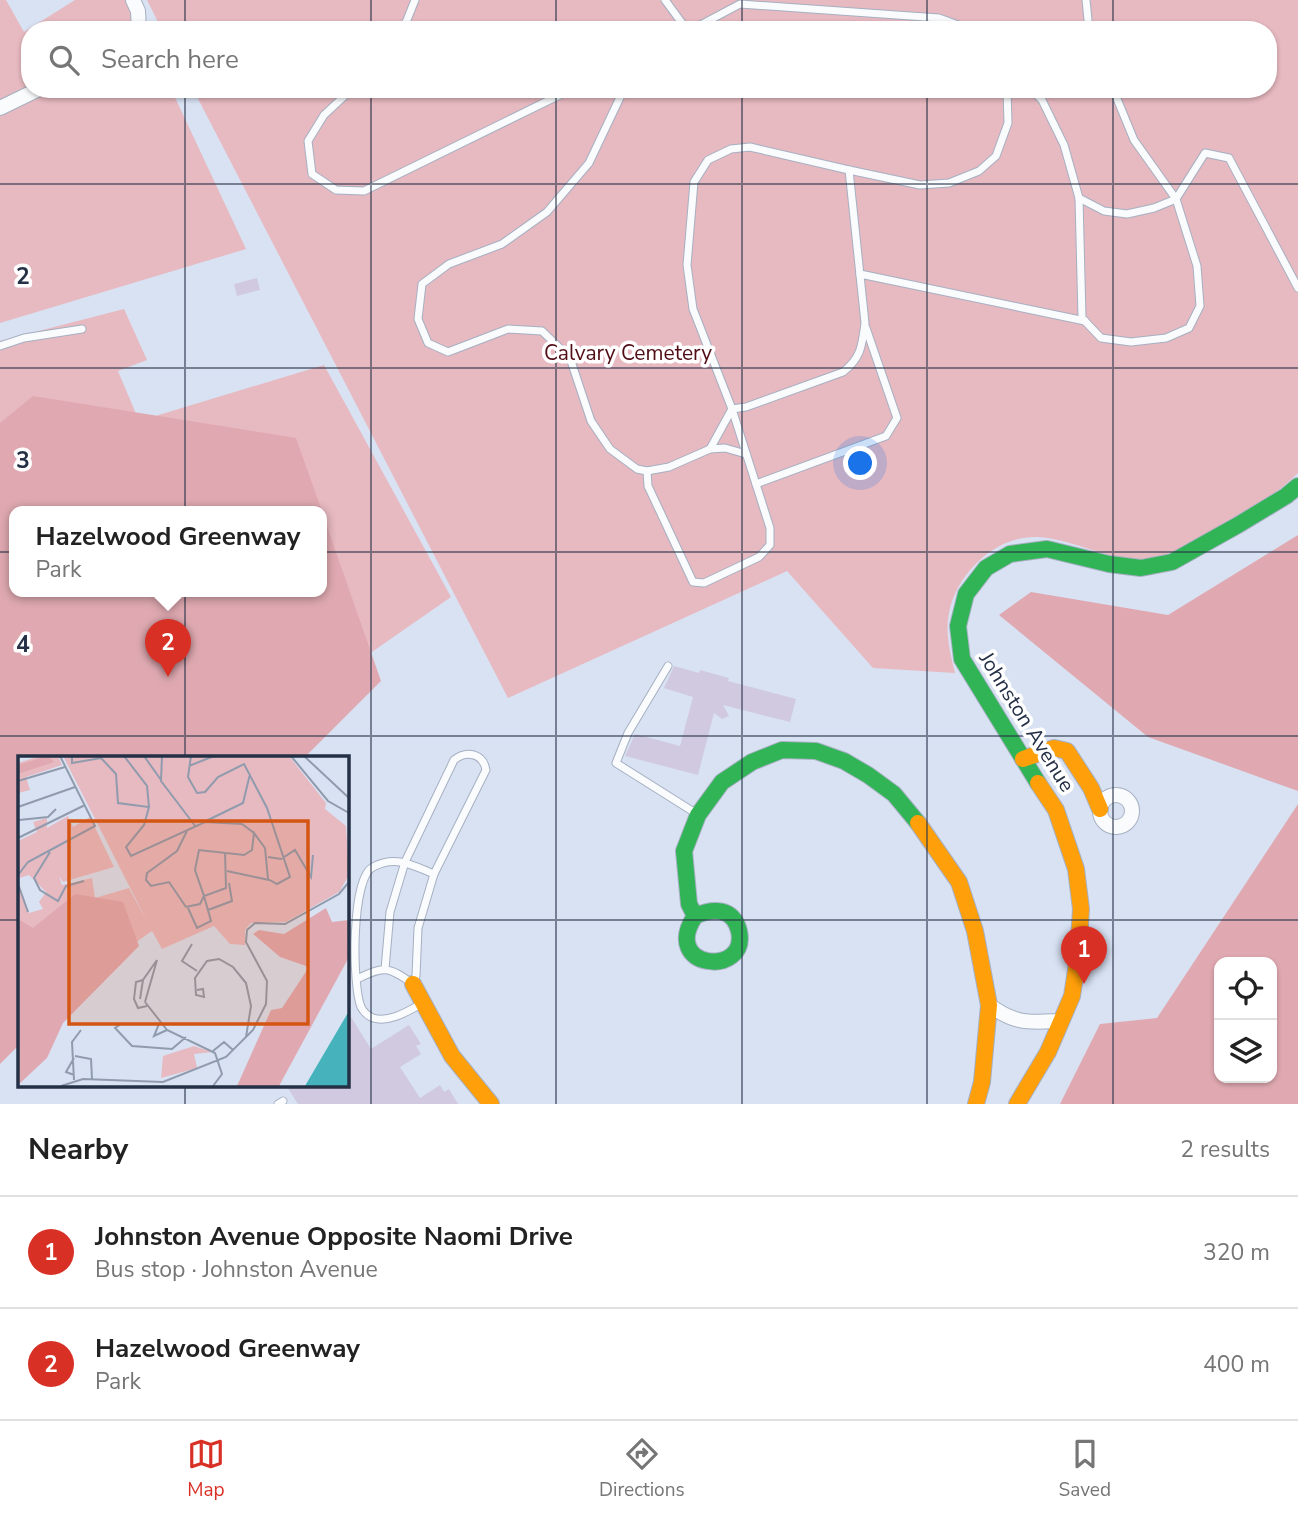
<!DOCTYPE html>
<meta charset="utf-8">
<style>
body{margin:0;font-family:"Nunito Sans",sans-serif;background:#f2f2f2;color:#222}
.controls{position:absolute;right:21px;bottom:21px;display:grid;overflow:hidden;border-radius:14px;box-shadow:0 2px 5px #0004}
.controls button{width:63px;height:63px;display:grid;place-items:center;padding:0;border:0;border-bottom:2px solid #e0e0e0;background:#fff;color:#222;font:35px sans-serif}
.you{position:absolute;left:861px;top:464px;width:24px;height:24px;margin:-18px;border:5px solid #fff;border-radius:50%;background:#1a73e8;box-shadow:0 0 0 10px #1a73e833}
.badge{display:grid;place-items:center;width:46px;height:46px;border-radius:50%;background:#d93025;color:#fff;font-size:23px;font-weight:700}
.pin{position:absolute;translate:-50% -58px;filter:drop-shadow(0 2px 4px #0008)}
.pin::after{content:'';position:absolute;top:37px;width:24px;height:21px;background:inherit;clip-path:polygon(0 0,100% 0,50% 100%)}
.popup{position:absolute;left:9px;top:506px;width:318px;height:91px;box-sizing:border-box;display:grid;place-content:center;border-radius:14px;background:#fff;filter:drop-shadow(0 2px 5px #0005);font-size:23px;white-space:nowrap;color:#767676}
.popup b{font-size:26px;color:#222}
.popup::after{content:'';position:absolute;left:50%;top:100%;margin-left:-14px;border:14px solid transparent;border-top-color:#fff}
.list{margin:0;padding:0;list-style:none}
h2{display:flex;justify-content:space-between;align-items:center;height:91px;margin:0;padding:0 28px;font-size:30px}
h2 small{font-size:23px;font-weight:400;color:#767676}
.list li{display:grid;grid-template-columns:46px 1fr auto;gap:21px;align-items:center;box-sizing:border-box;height:112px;padding:0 28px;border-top:2px solid #e0e0e0}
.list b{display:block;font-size:26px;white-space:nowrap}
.list p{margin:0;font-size:23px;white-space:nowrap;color:#767676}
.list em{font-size:23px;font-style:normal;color:#767676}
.icon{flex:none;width:38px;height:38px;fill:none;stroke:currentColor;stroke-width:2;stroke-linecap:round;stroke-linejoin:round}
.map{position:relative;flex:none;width:1298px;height:1104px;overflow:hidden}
.search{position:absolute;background:#fff;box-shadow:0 2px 5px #0004;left:21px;right:21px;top:21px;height:77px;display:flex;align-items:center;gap:18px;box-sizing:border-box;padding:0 24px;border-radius:28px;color:#767676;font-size:26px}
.sheet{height:315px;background:#fff}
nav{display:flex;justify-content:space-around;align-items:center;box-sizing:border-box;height:98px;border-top:2px solid #e0e0e0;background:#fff;font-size:19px;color:#767676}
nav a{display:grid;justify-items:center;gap:4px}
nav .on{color:#d93025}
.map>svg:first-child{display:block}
</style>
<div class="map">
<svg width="1298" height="1104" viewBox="0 0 1298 1104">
<rect width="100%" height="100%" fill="#d8e2f3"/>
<g fill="#e7b9c0" fill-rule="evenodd">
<polygon points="0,0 6,0 24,32 75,0 125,0 141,30 30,30 30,89 171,89 246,249 0,323"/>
<path d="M147,0H1298V473C1290,480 1282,488 1274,493C1254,506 1234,517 1214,529C1196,539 1178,552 1157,557C1116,567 1078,539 1038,537C993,535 952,578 948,620C946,638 951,656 955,673L873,668L787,571L508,698L193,89H1268V30H162Z"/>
<path d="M124,309L147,360L118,371L139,421L324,365L451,597L221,757L19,758L0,1014V341ZM14,511H322V591H14Z"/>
</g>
<g fill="#e0a9b1" fill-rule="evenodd">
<polygon points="33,396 296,438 322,511 14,511 14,591 322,591 322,512 381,681 305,757 19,758 19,1045 0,1064 0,423"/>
<polygon points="1298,535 1298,791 1148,737 999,615 1031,592 1168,615"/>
<path d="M1298,804V1104H1060L1100,1024L1157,1018ZM1219,962H1272V1078H1219Z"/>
</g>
<g fill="#d1c9e0">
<polygon points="257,278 260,290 237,296 234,284"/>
<polygon points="674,666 699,673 700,670 729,678 728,681 796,699 790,722 723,705 729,716 722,719 714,713 698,775 625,756 635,734 680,746 693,697 664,688"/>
<polygon points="346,1009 371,1049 409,1025 421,1044 416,1046 421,1054 400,1067 420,1098 440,1085 444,1092 449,1089 458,1104 298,1104 286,1085 346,1085"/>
</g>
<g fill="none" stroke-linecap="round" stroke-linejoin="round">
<defs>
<g id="lane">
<polyline points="665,0 687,30"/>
<polyline points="1086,0 1089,30"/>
<polyline points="401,30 407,20 415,0"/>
<polyline points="691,30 740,4 939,18 972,30"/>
<polyline points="352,89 324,115 308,141 312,174 336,190 364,191 572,89"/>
<polyline points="624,89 589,163 547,212 502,244 449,264 422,284 418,319 428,343 448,352 508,329 542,331 570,358 591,421 610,449 637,469 647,471 669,467 710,449 732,409 693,309 687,265 694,182 708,160 731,149 750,147 849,170 920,185 949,183 979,171 996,156 1008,123 1007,89"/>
<polyline points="1031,89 1042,100 1064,145 1079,198 1082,318 1101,338 1131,342 1166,338 1189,328 1200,306 1197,266 1176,199 1134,140 1113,89"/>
<polyline points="1079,198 1104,211 1127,214 1154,208 1176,199 1205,153 1229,158 1298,288"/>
<polyline points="860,274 1085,321"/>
<polyline points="0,346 24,338 82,329"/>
<polyline points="710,449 725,448 746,454"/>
<path d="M647,471L648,486L693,582L704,583L759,557L770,545V528L732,409L746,407L843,372C861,358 862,346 865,323L849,170"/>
<polyline points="756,484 886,436 897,418 866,328"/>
<polyline points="668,666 628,733 616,763 697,814"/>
<path d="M357,979C384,966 388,966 413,984L416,976L418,928L434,874L486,770C483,753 466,750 454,760L405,862L390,912L385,969"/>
<path d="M423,1003C408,1011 390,1023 373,1018C368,1016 363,1011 361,1007C352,985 351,878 373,867C396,855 412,865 434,874"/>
<polyline points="278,1104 283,1101"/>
</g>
<g id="street">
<polyline points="133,0 138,11 139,30"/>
<polyline points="0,108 39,89"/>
<circle cx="1116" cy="811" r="16"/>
<path d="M989,1005C1017,1025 1028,1022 1061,1021"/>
</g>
<g id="fast">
<polyline points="1038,783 962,659 958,626 966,594 986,568 1010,554 1047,549 1109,564 1141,568 1172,562 1238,525 1286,496 1298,486"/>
<path d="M695,916C713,908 733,907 739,931C749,978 660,969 695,916L689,904L684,851L698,815L722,782L752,762L782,750L816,751L844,761L868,775L894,794L918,823"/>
</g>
<g id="slow">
<polyline points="1023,759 1054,748 1067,751 1091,788 1100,809"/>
<polyline points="918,823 959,882 975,931 989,1005 982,1082 976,1104"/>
<polyline points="413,984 452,1056 491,1104"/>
<polyline points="1017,1104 1048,1052 1072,996 1078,957 1081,909 1076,869 1056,810 1038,783"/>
</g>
</defs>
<use href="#lane" stroke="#a6b0c2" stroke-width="9"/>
<use href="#street" stroke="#a6b0c2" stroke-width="16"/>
<use href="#fast" stroke="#a6b0c2" stroke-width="18"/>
<use href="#slow" stroke="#a6b0c2" stroke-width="18"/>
<use href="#lane" stroke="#f9fbfd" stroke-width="7"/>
<use href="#street" stroke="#f9fbfd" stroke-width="14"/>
<use href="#fast" stroke="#30b455" stroke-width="16"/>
<use href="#slow" stroke="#ff9f0a" stroke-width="16"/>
</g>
<path fill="none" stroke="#243045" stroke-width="2" stroke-opacity="0.55" d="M185,0V30M371,0V30M556,0V30M742,0V30M927,0V30M1113,0V30M185,89V758M371,89V1104M556,89V1104M742,89V1104M927,89V1104M1113,89V1104M0,184H1298M0,368H1298M0,552H1298M0,736H1298M0,920H19M346,920H1298M185,1085V1104"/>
<g text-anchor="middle" stroke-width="7" stroke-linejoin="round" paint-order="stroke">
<g font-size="21" fill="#510d15" stroke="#fff">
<text x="628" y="360">Calvary Cemetery</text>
</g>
<g font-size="21" fill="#243045" stroke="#fff">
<text transform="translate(1027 722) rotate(58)" y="7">Johnston Avenue</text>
</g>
</g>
<g transform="translate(18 756)">
<rect width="331" height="331" fill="#d8e2f3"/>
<path d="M22,0H40L44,9L8,21L12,34L0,37V7ZM45,0H271L308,47L307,53L328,70L331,119L321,136L268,166L233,167L227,174V189L212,188L196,170L144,193L134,175L78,214L0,323V85L19,76L15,66L29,62V72L50,60L55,71L72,61L96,111L45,126L41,120L44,129L74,122L77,142L111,132L130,167ZM4,112L28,136L21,146L25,153L11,157L1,128V122L11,119ZM176,290L194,296L176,298L179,312L143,322L145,300Z" fill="#e7b9c0" fill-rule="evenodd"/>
<path d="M30,0L36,6L0,18V9ZM57,138L105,146L121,190L45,267L29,302L0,329V163L15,172ZM308,152L314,166L331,164V201L261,330H219L253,254L264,252L291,211L262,201L235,178L241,174L266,178Z" fill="#e0a9b1"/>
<path d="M331,255V330H287Z" fill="#45b2bc"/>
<path fill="none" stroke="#909bad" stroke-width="2" d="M54,0V7L83,2L98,18L100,47L131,51L126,69L108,91L113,100L187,66L224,68L236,77M106,0L129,30L131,51M126,0L143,24M144,0L143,25L178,71M273,0L310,45L331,57M286,0L331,42M171,10L196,0M0,25L47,11M0,51L57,31M1,64L30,61L38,53M188,65L225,47L232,18M169,75L159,95L129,117L128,124L133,130L151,126L168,151L182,148L186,140L177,114L181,94L226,99L234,94L236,77L247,92L250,123L259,128L272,121L249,52L226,8L200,21L187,36L179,37L170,21L173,0M0,82L67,49M32,96L16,122L22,134L40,145L48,130L66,125M250,101L263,103L277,94L293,121L295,99M209,115L251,124M0,119L10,106L77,70L42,0M0,128L10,156M170,152L179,172L193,165L186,140L208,132L207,96M190,154L214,145L211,127M174,188L164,205L179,215M125,224L118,226L116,243L120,252L129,250M179,234L185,233L186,241L178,239L177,222L189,205L201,203L215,211L228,227L233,250L228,281M122,243L125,224L139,204L127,246M127,246L149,274L197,297L204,318L195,330M103,268L97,272L114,290L154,293L168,281M141,268L136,280L149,274M195,295L206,286L215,294M57,300L73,303L74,323M56,319L48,316L56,302M56,324L54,286L63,274M43,330L65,323L145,326L208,301L235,274L248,248L249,225L228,186L229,174L237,167L267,168L321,138L331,126"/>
<path fill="#d45512" fill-opacity="0.15" stroke="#d45512" stroke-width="3.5" d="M51,65H290V268H51Z"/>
<rect width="331" height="331" fill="none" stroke="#243045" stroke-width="3.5"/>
</g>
<g font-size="23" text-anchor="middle" font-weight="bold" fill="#243045" stroke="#fff" stroke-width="7" stroke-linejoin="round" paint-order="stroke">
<text x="23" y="284">2</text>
<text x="23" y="468">3</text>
<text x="23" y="652">4</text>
</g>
</svg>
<div class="controls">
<button><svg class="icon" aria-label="locate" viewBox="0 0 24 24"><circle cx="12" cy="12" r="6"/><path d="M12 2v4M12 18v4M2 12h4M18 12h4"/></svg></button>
<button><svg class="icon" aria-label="layers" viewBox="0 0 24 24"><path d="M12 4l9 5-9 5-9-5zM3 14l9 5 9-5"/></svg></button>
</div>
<div class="you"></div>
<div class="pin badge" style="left:1084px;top:984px">1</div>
<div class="pin badge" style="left:168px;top:677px">2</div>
<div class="popup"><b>Hazelwood Greenway</b>Park</div>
<div class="search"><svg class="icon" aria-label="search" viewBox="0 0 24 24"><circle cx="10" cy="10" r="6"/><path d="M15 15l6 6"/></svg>Search here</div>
</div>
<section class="sheet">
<h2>Nearby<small>2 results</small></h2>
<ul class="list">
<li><span class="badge">1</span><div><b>Johnston Avenue Opposite Naomi Drive</b><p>Bus stop · Johnston Avenue</p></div><em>320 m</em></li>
<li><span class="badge">2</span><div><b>Hazelwood Greenway</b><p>Park</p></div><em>400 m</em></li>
</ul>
</section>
<nav>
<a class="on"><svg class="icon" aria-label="map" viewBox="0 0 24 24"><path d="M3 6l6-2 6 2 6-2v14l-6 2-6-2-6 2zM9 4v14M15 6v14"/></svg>Map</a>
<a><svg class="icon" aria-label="directions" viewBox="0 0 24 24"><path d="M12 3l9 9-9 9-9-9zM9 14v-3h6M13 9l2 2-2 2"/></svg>Directions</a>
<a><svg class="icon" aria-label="saved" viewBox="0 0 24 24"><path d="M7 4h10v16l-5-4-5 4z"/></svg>Saved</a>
</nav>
